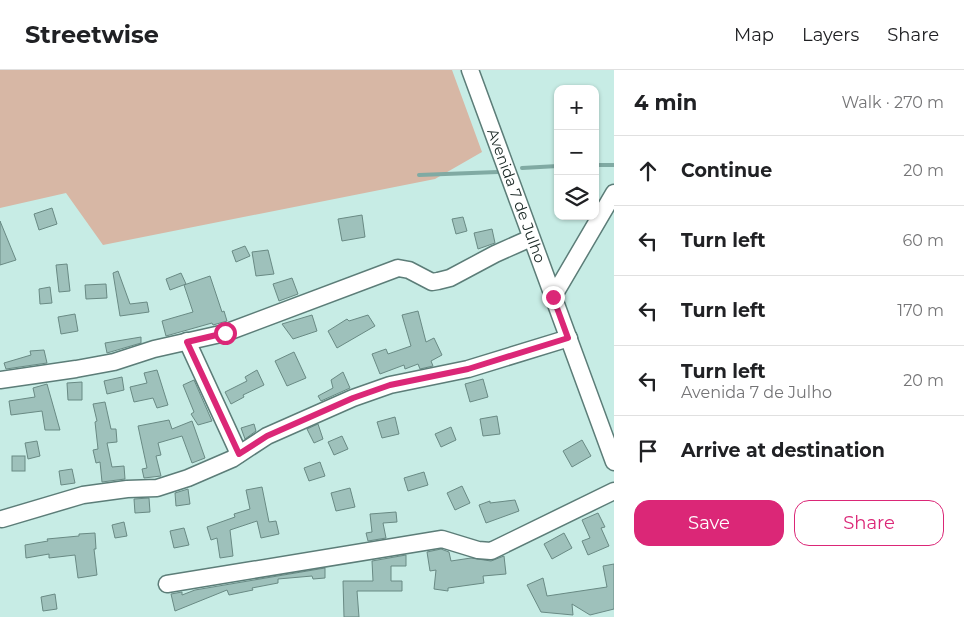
<!DOCTYPE html>
<meta charset="utf-8">
<style>
body{margin:0;font-family:Montserrat,sans-serif;background:#f2f2f2;color:#202124}
.controls{position:absolute;right:15px;top:15px;display:grid;overflow:hidden;border-radius:10px;box-shadow:0 1px 4px #0004}
.controls button{width:45px;height:45px;display:grid;place-items:center;padding:0;border:0;border-bottom:1px solid #e0e0e0;background:#fff;color:#202124;font:25px sans-serif}
.stop{position:absolute;width:15px;height:15px;margin:-11px;border:4px solid #db2777;border-radius:50%;background:#fff}
.stop.end{background:#db2777;border-color:#fff;box-shadow:0 1px 5px #0008}
.list{margin:0;padding:0;list-style:none}
h2{display:flex;justify-content:space-between;align-items:center;height:65px;margin:0;padding:0 20px;font-size:21px}
h2 small{font-size:16px;font-weight:400;color:#757577}
.list li{display:grid;grid-template-columns:32px 1fr auto;gap:15px;align-items:center;box-sizing:border-box;height:70px;padding:0 20px;border-top:1px solid #e0e0e0}
.list b{display:block;font-size:19px;white-space:nowrap}
.list p{margin:0;font-size:16px;white-space:nowrap;color:#757577}
.list em{font-size:16px;font-style:normal;color:#757577}
.actions{display:flex;gap:10px;padding:15px 20px}
.actions a{flex:1;padding:11px 0;border:1px solid #db2777;border-radius:15px;text-align:center;font-size:18px;color:#db2777}
.actions .main{background:#db2777;color:#fff}
.icon{flex:none;width:28px;height:28px;fill:none;stroke:currentColor;stroke-width:2;stroke-linecap:round;stroke-linejoin:round}
.map{position:relative;flex:none;width:614px;height:547px;overflow:hidden}
header{display:flex;align-items:center;gap:30px;box-sizing:border-box;height:70px;padding:0 25px;background:#fff;border-bottom:1px solid #e0e0e0}
header strong{font-size:24px}
nav{display:flex;gap:28px;margin-inline-start:auto;font-size:18px}
main{display:flex}
aside{flex:1;background:#fff}
.map>svg:first-child{display:block}
</style>
<header>
<strong>Streetwise</strong>
<nav><a>Map</a><a>Layers</a><a>Share</a></nav>
</header>
<main>
<div class="map">
<svg width="614" height="547" viewBox="0 0 614 547">
<rect width="100%" height="100%" fill="#c7ece5"/>
<polygon fill="#d7b7a5" points="0,0 452,0 482,82 435,109 103,175 66,123 0,138"/>
<g fill="none" stroke-linecap="round" stroke-linejoin="round">
<g stroke="#80aaa3" stroke-width="4">
<polyline points="595,95 614,95"/>
<polyline points="522,98 558,96"/>
<polyline points="419,105 498,102"/>
</g>
</g>
<g fill="#9ec1bb" stroke="#698a84">
<polygon points="52,138 57,154 39,160 34,144"/>
<polygon points="362,145 365,167 342,171 338,149"/>
<polygon points="463,147 467,161 456,164 452,149"/>
<polygon points="0,151 16,190 0,195"/>
<polygon points="492,159 495,173 478,179 474,163"/>
<polygon points="245,176 250,186 236,192 232,181"/>
<polygon points="268,180 274,204 256,206 252,182"/>
<polygon points="67,194 70,221 59,222 56,195"/>
<polygon points="118,201 130,234 147,232 149,242 120,246 113,203"/>
<polygon points="181,203 186,214 170,220 166,209"/>
<polygon points="210,206 222,242 224,241 227,251 213,255 212,253 166,266 162,251 193,242 184,215"/>
<polygon points="292,208 298,224 279,231 273,214"/>
<polygon points="106,214 107,228 86,229 85,215"/>
<polygon points="50,217 52,233 40,234 39,219"/>
<polygon points="418,241 426,272 434,268 442,285 431,291 433,296 420,299 418,294 405,299 404,295 380,304 372,284 386,279 388,284 411,276 402,245"/>
<polygon points="75,244 78,261 61,264 58,247"/>
<polygon points="312,245 317,261 293,269 282,254"/>
<polygon points="368,245 375,256 337,278 328,261 347,249 349,251"/>
<polygon points="141,267 141,273 107,283 105,273"/>
<polygon points="44,280 47,293 6,299 4,293 31,285 30,281"/>
<polygon points="294,282 306,308 287,316 275,291"/>
<polygon points="157,300 168,335 157,338 153,328 134,332 130,317 147,313 144,303"/>
<polygon points="257,300 264,315 243,325 244,327 231,334 225,322 247,311 245,307"/>
<polygon points="343,302 350,318 321,331 318,326 333,318 331,310"/>
<polygon points="122,307 124,320 107,324 104,311"/>
<polygon points="483,309 488,327 470,332 465,314"/>
<polygon points="194,310 212,351 198,355 191,344 194,342 183,315"/>
<polygon points="82,312 82,330 68,330 67,313"/>
<polygon points="47,314 60,360 45,360 42,341 11,345 9,331 35,327 33,318"/>
<polygon points="105,332 111,359 116,359 117,372 107,373 112,397 124,396 125,409 102,412 100,392 96,393 93,380 98,379 95,352 97,351 93,334"/>
<polygon points="497,346 500,364 483,366 480,349"/>
<polygon points="395,347 399,364 382,368 377,352"/>
<polygon points="169,350 172,359 192,351 205,388 192,393 182,366 158,373 161,385 156,386 161,406 144,408 142,399 147,398 138,356"/>
<polygon points="254,354 256,361 245,369 241,358"/>
<polygon points="318,354 323,369 314,373 307,359"/>
<polygon points="451,357 456,370 441,377 435,364"/>
<polygon points="342,366 348,379 334,385 328,372"/>
<polygon points="582,370 591,386 572,397 563,381"/>
<polygon points="37,371 40,386 28,389 25,373"/>
<rect x="12" y="386" width="13" height="15"/>
<polygon points="320,392 325,406 309,411 304,398"/>
<polygon points="72,399 75,413 61,415 59,401"/>
<polygon points="424,402 428,415 408,421 404,408"/>
<polygon points="462,416 470,433 455,440 447,423"/>
<polygon points="262,417 269,452 276,451 279,464 261,468 257,451 230,460 233,486 220,488 217,468 211,470 207,457 235,447 234,444 250,439 246,420"/>
<polygon points="350,418 355,437 336,441 331,423"/>
<polygon points="188,419 190,434 176,436 175,423"/>
<polygon points="149,428 150,442 135,443 134,429"/>
<polygon points="515,430 519,441 486,453 479,435 490,431 490,433"/>
<polygon points="396,442 397,452 383,453 386,468 368,471 366,463 372,462 370,444"/>
<polygon points="598,443 605,457 601,458 609,476 588,485 582,471 590,468 582,450"/>
<polygon points="124,452 127,466 115,468 112,455"/>
<polygon points="184,458 189,475 174,478 170,461"/>
<polygon points="95,463 96,479 94,479 97,505 78,508 75,485 49,488 49,484 26,488 25,475 48,471 47,469 79,466 79,464"/>
<polygon points="564,463 572,478 552,489 544,474"/>
<polygon points="441,479 449,482 451,491 471,488 491,491 504,486 506,504 483,506 484,513 448,518 448,521 434,519 436,500 430,501 427,482"/>
<polygon points="406,485 406,496 391,496 391,511 402,511 402,521 357,521 359,547 344,547 343,511 373,511 372,491"/>
<polygon points="614,494 614,539 590,545 572,534 573,545 541,542 527,515 543,508 547,526 607,517 603,496"/>
<polygon points="325,498 325,508 313,509 312,506 278,509 278,513 252,518 253,520 229,525 227,520 175,541 171,524 182,522 182,525 195,520"/>
<polygon points="55,524 57,539 43,541 41,527"/>
</g>
<g fill="none" stroke-linecap="round" stroke-linejoin="round">
<defs>
<g id="minor">
<path id="s1" d="M470,0L614,392"/>
<polyline points="553,227 614,123"/>
<polyline points="187,271 239,384"/>
<polyline points="0,310 76,299 114,292 154,279 225,263 398,198 409,200 432,212 438,211 450,208 495,184 531,168"/>
<polyline points="2,449 83,425 127,419 157,418 188,408 232,389 267,366 353,328 390,315 468,299 569,268"/>
<polyline points="167,514 442,469 478,480 491,481 614,421"/>
</g>
</defs>
<use href="#minor" stroke="#5c7d78" stroke-width="19"/>
<use href="#minor" stroke="#fff" stroke-width="16"/>
</g>
<g fill="none" stroke-linecap="round" stroke-linejoin="round">
<polyline stroke="#db2777" stroke-width="6" points="225,263 187,272 239,384 267,366 353,328 390,315 468,299 568,268 553,227"/>
</g>
<g text-anchor="middle" stroke-width="4.5" stroke-linejoin="round" paint-order="stroke">
<g font-size="15" fill="#162421" stroke="#fff">
<text dy="5" stroke="none"><textPath href="#s1" startOffset="134">Avenida 7 de Julho</textPath></text>
</g>
</g>
</svg>
<div class="controls">
<button>+</button>
<button>−</button>
<button><svg class="icon" aria-label="layers" viewBox="0 0 24 24"><path d="M12 4l9 5-9 5-9-5zM3 14l9 5 9-5"/></svg></button>
</div>
<div class="stop" style="left:225px;top:263px"></div>
<div class="stop end" style="left:553px;top:227px"></div>
</div>
<aside>
<h2>4 min<small>Walk · 270 m</small></h2>
<ul class="list">
<li><svg class="icon" aria-label="ahead" viewBox="0 0 24 24"><path d="M12 20V5M6 11l6-6 6 6"/></svg><div><b>Continue</b></div><em>20 m</em></li>
<li><svg class="icon" aria-label="left" viewBox="0 0 24 24"><path d="M17 20v-9H6M10 6l-5 5 5 5"/></svg><div><b>Turn left</b></div><em>60 m</em></li>
<li><svg class="icon" aria-label="left" viewBox="0 0 24 24"><path d="M17 20v-9H6M10 6l-5 5 5 5"/></svg><div><b>Turn left</b></div><em>170 m</em></li>
<li><svg class="icon" aria-label="left" viewBox="0 0 24 24"><path d="M17 20v-9H6M10 6l-5 5 5 5"/></svg><div><b>Turn left</b><p>Avenida 7 de Julho</p></div><em>20 m</em></li>
<li><svg class="icon" aria-label="arrive" viewBox="0 0 24 24"><path d="M6 21V4h12l-3 4 3 4H6"/></svg><div><b>Arrive at destination</b></div></li>
</ul>
<div class="actions"><a class="main">Save</a><a>Share</a></div>
</aside>
</main>
